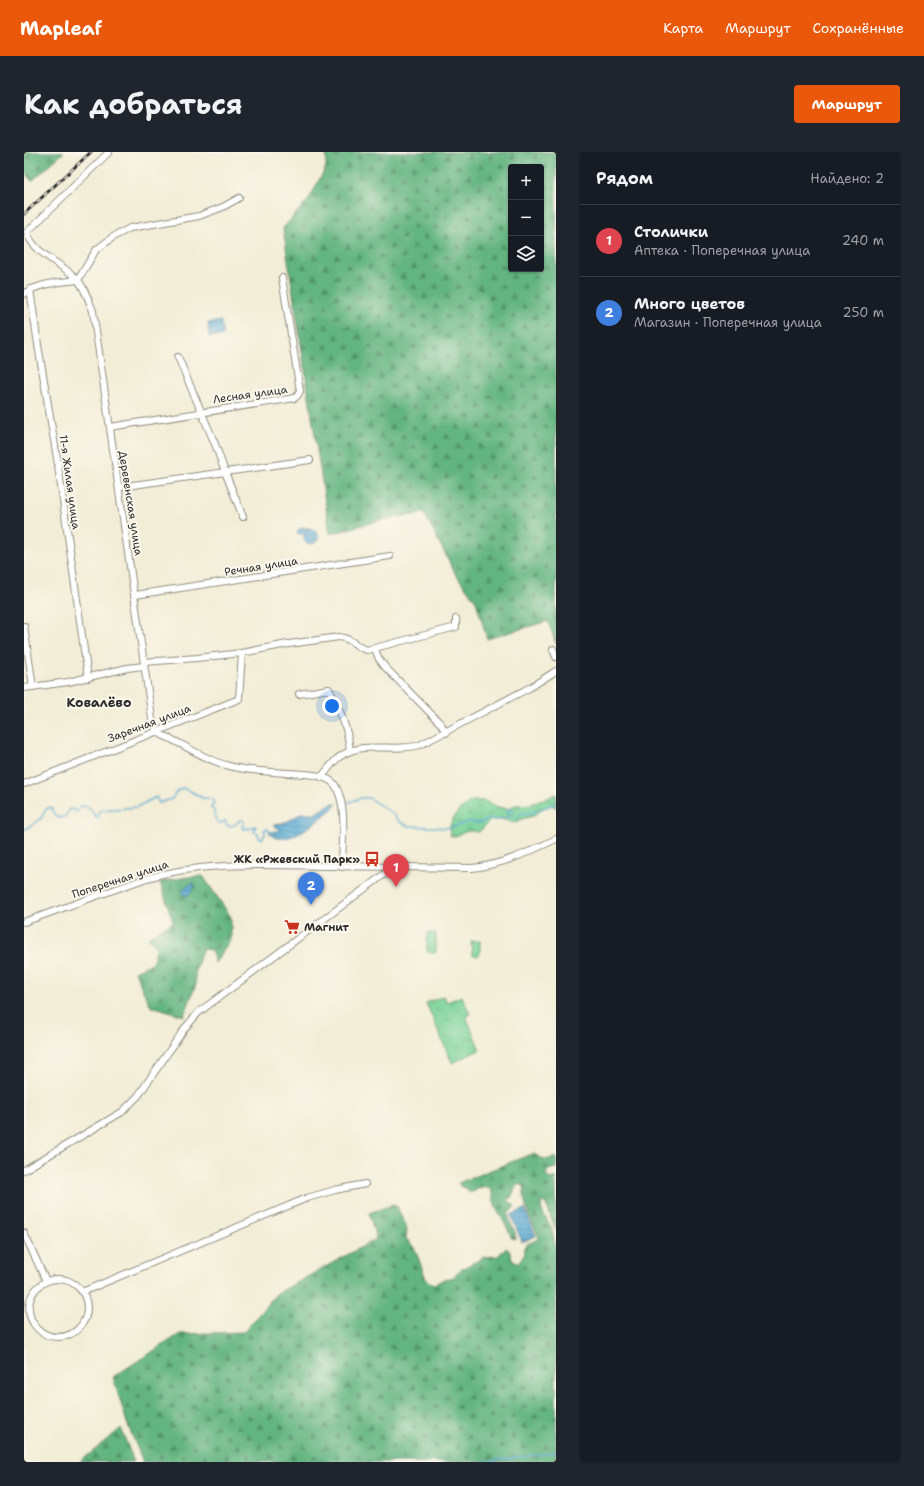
<!DOCTYPE html>
<html lang="ru">
<meta charset="utf-8">
<style>
body{margin:0;font-family:"Shantell Sans",sans-serif;background:#20242c;color:#f1f3f6}
.controls{position:absolute;right:12px;top:12px;display:grid;overflow:hidden;border-radius:4px;box-shadow:0 1px 3px #0004}
.controls button{width:36px;height:36px;display:grid;place-items:center;padding:0;border:0;border-bottom:1px solid #363941;background:#171b24;color:#f1f3f6;font:20px sans-serif}
.you{position:absolute;left:308px;top:554px;width:14px;height:14px;margin:-10px;border:3px solid #fff;border-radius:50%;background:#1a73e8;box-shadow:0 0 0 6px #1a73e833}
.badge{display:grid;place-items:center;width:26px;height:26px;border-radius:50%;background:#ea580c;color:#fff;font-size:13px;font-weight:700}
.pin{position:absolute;translate:-50% -33px;filter:drop-shadow(0 1px 2px #0008)}
.pin::after{content:'';position:absolute;top:21px;width:14px;height:12px;background:inherit;clip-path:polygon(0 0,100% 0,50% 100%)}
.list{margin:0;padding:0;list-style:none}
h2{display:flex;justify-content:space-between;align-items:center;height:52px;margin:0;padding:0 16px;font-size:17px}
h2 small{font-size:13px;font-weight:400;color:#9ea1a6}
.list li{display:grid;grid-template-columns:26px 1fr auto;gap:12px;align-items:center;box-sizing:border-box;height:72px;padding:0 16px;border-top:1px solid #363941}
.list b{display:block;font-size:15px;white-space:nowrap}
.list p{margin:0;font-size:13px;white-space:nowrap;color:#9ea1a6}
.list em{font-size:13px;font-style:normal;color:#9ea1a6}
.icon{flex:none;width:22px;height:22px;fill:none;stroke:currentColor;stroke-width:2;stroke-linecap:round;stroke-linejoin:round}
.map{position:relative;flex:none;width:532px;height:1310px;overflow:hidden;border-radius:4px}
header{display:flex;align-items:center;gap:24px;box-sizing:border-box;height:56px;padding:0 20px;background:#ea580c;color:#fff}
header strong{font-size:19px}
nav{display:flex;gap:22px;margin-inline-start:auto;font-size:14px}
.intro{display:flex;align-items:center;justify-content:space-between;box-sizing:border-box;height:96px;padding:0 24px}
h1{margin:0;font-size:28px}
.button{padding:10px 18px;border-radius:4px;background:#ea580c;color:#fff;font-size:14px;font-weight:700}
main{display:flex;gap:24px;padding:0 24px}
aside{flex:1;background:#171b24;border-radius:4px;box-shadow:0 1px 3px #0004}
.map>svg:first-child{display:block}
</style>
<header>
<strong>Mapleaf</strong>
<nav><a>Карта</a><a>Маршрут</a><a>Сохранённые</a></nav>
</header>
<div class="intro"><h1>Как добраться</h1><a class="button">Маршрут</a></div>
<main>
<div class="map">
<svg width="532" height="1310" viewBox="0 0 532 1310">
<defs>
<pattern id="forest-firs" width="22" height="20" patternUnits="userSpaceOnUse"><rect width="22" height="20" fill="#62b480"/><path d="M5 1l3.5 6h-7zM16 11l3.5 6h-7z" fill="#519369"/></pattern>
<pattern id="wetland-marsh" width="20" height="14" patternUnits="userSpaceOnUse"><rect width="20" height="14" fill="#79d298"/><path d="M1 5h8M5 5V1M11 12h8M15 12V8" fill="none" stroke="#69b483"/></pattern>
<pattern id="park-crowns" width="20" height="18" patternUnits="userSpaceOnUse"><rect width="20" height="18" fill="#79d298"/><path d="M2 6a3 3 0 1 1 6 0M12 15a3 3 0 1 1 6 0" fill="none" stroke="#69b483"/></pattern>
<pattern id="water-rules" width="6" height="5" patternUnits="userSpaceOnUse"><rect width="6" height="5" fill="#57a8d1"/><path d="M0 2.5h6" fill="none" stroke="#4889aa"/></pattern>
</defs>
<rect width="100%" height="100%" fill="#fbf7ec"/>
<filter id="ink" filterUnits="userSpaceOnUse"><feTurbulence type="fractalNoise" baseFrequency=".025" numOctaves="2"/><feDisplacementMap in="SourceGraphic" scale="8" xChannelSelector="R" yChannelSelector="G"/><feConvolveMatrix kernelMatrix="1 2 1 2 8 2 1 2 1" color-interpolation-filters="sRGB"/></filter>
<filter id="wash" filterUnits="userSpaceOnUse"><feTurbulence type="fractalNoise" baseFrequency=".012" numOctaves="4" result="noise"/><feDisplacementMap in="SourceGraphic" scale="16" xChannelSelector="R" yChannelSelector="G"/><feGaussianBlur stdDeviation="0.9" result="paint"/><feColorMatrix in="noise" values="0 0 0 0 0 0 0 0 0 0 0 0 0 0 0 0 0 1.4 0 .05"/><feComposite in="paint" operator="in"/></filter>
<g filter="url(#wash)">
<rect width="100%" height="100%" fill="#f2edd6"/>
<g fill="url(#forest-firs)" stroke="#467056" fill-rule="evenodd">
<polygon points="0,0 40,0 8,29 0,21"/>
<path d="M302,0H532V492L524,469L463,487L452,449L432,423L400,361L358,368L306,382L259,76L285,47L302,15ZM487,15H517V117H487Z"/>
<polygon points="179,724 207,765 207,788 191,811 187,798 178,797 171,823 172,833 160,864 131,855 128,856 119,839 111,819 128,811 133,795 124,785 149,770 136,730 164,725"/>
<path d="M510,1002C519,1007 522,1009 532,1005V1016L524,1018L522,1023L526,1027L532,1025V1079L522,1052L518,1049C514,1060 525,1067 528,1078C530,1086 531,1094 532,1103V1310H119L103,1271L89,1225L156,1182L220,1180L252,1142L352,1087L345,1061L368,1053L373,1054L383,1077L382,1086L391,1097L402,1127L405,1130L411,1132L420,1127L430,1125L437,1117L455,1108L459,1105L474,1104L481,1096L485,1098L489,1109L494,1111L500,1103C498,1089 506,1093 515,1086C510,1073 496,1049 501,1036L498,1033L493,1032L487,1046L483,1047L491,1054L488,1058L484,1060C484,1070 492,1077 492,1087L487,1086L486,1081L472,1056L467,1037L457,1035L449,1040H444L442,1036L437,1035L434,1031L505,1003Z"/>
<polygon points="97,1276 110,1310 56,1310"/>
</g>
<path fill="url(#wetland-marsh)" stroke="#527e62" d="M532,642V656L528,653L517,657L510,664L498,667L490,671L478,667L467,668L455,680C438,676 439,685 426,684C423,669 434,658 447,649H460L474,655L485,657L491,653L508,652L515,648L524,646Z"/>
<g fill="url(#park-crowns)" stroke="#527e62">
<polygon points="403,781 412,781 412,799 411,801 405,801 403,799"/>
<polygon points="447,789 456,789 456,801 454,804 448,803"/>
<polygon points="420,844 423,850 438,844 446,862 442,864 456,898 428,911 402,851"/>
</g>
<g fill="url(#water-rules)" stroke="#416a7e">
<polygon points="197,169 199,184 185,185 184,171"/>
<path d="M277,376C284,375 289,376 294,382V389C289,392 284,393 280,389V382H274L273,379Z"/>
<path d="M309,651L313,652C302,663 258,702 245,680L254,679L256,677L250,674V672L252,671L257,672L266,668L277,661H292L304,653Z"/>
<path d="M170,731L171,733L166,742L161,744L158,740C160,733 164,734 170,731Z"/>
<polygon points="501,1057 512,1084 498,1090 487,1063"/>
</g>
<g fill="none" stroke-linecap="round" stroke-linejoin="round">
<g stroke="#57a8d1" stroke-width="1.5">
<polyline points="319,652 337,646 345,646 369,662 376,670 384,674 425,676 444,670 456,671 464,667 473,668 485,665 486,662 483,659 485,657 488,657 490,660 491,666 498,661 505,662 532,651"/>
<path d="M0,678C6,674 12,672 17,666C20,662 20,658 24,656H27L31,664L36,666L41,665L45,657H48L51,659H54L56,654L65,655L71,664L73,665L75,663L74,660L78,658L113,655L132,645L135,651L148,647L152,640L159,636L168,640L178,646L188,647L190,651L187,655L190,659L191,665L193,666V670L197,671L201,669L204,674L211,673L216,668H219L220,671L218,674L219,677L222,676L224,677L232,674L230,680L234,681L235,686L238,687L241,682L240,678L242,677H244L246,681"/>
<polyline points="460,1310 532,1300"/>
</g>
</g>
</g>
<g filter="url(#ink)">
<g fill="none" stroke-linecap="round" stroke-linejoin="round">
<defs>
<g id="minor">
<path d="M85,0L3,80C9,102 40,112 54,128C61,137 65,149 69,159L128,567L133,579L138,583C160,592 179,607 202,613C217,618 234,619 250,620C266,622 301,619 311,633C324,654 318,691 318,715"/>
<polyline points="54,128 72,98 89,85 106,76 175,64 199,55 215,46"/>
<polyline points="6,137 14,193 33,306 64,526"/>
<path d="M0,142C14,131 36,130 54,128"/>
<polyline points="154,205 191,292 201,320 219,365"/>
<polyline points="86,275 271,246 274,243 276,239 258,126"/>
<polyline points="95,335 286,308"/>
<polyline points="111,443 366,404"/>
<polyline points="0,474 9,535"/>
<polyline points="351,497 355,507 361,515 417,572 422,581"/>
<polyline points="529,497 532,505"/>
<path d="M120,510L173,506L218,501L258,493L315,485C331,487 330,495 343,498L432,475V467"/>
<polyline points="0,536 44,530 103,516 120,514"/>
<path d="M275,542L305,537C316,557 324,577 326,599"/>
<path d="M297,625C303,619 308,611 314,606C338,587 369,601 396,593L505,536L532,519"/>
<polyline points="0,632 215,547 218,501"/>
<path d="M0,770L120,727C179,709 244,713 305,714C352,715 400,715 448,716C478,713 505,700 532,687"/>
<polyline points="0,1018 98,960 114,944 161,876 175,860 370,715"/>
<polyline points="0,1081 22,1129"/>
<circle cx="34" cy="1156" r="29"/>
<polyline points="58,1140 283,1046 311,1038 341,1032"/>
</g>
</defs>
<use href="#minor" stroke="#8e8c80" stroke-width="8"/>
<use href="#minor" stroke="#fff" stroke-width="6"/>
<defs>
<polyline id="rail" points="0,62 67,0"/>
</defs>
<use href="#rail" stroke="#2b2b2b" stroke-width="3"/>
<use href="#rail" stroke="#fbf7ec" stroke-width="1.5" stroke-dasharray="4.5" stroke-linecap="butt"/>
</g>
</g>
<defs>
<symbol id="bus-bare" viewBox="-9 -9 18 18"><path d="M-5-6H5V4H4V6H2V4H-2V6H-4V4H-5ZM-3.5-4V0h7V-4ZM-3.5 1.2v1.5H-2V1.2ZM2 1.2v1.5H3.5V1.2Z" fill="#c8321e" stroke="#fbf7ec" stroke-width="2.5" paint-order="stroke"/></symbol>
<symbol id="supermarket-bare" viewBox="-9 -9 18 18"><path d="M-6-5.5h2.5l.6 2H6L4.5 2H-2.5L-4.4-4H-6ZM-1.5 3.2a1.3 1.3 0 1 0 .1 0ZM3 3.2a1.3 1.3 0 1 0 .1 0Z" fill="#c8321e" stroke="#fbf7ec" stroke-width="2.5" paint-order="stroke"/></symbol>
</defs>
<g fill-rule="evenodd">
<use href="#bus-bare" x="337" y="696" width="22" height="22"/>
<use href="#supermarket-bare" x="257" y="764" width="22" height="22"/>
</g>
<g text-anchor="middle" stroke-width="4" stroke-linejoin="round" paint-order="stroke">
<g font-size="11" fill="#2b2b2b" stroke="#fbf7ec">
<text transform="translate(226 242) rotate(-8)" y="4">Лесная улица</text>
<text transform="translate(46 330) rotate(82)" y="4">11-я Жилая улица</text>
<text transform="translate(107 351) rotate(81)" y="4">Деревенская улица</text>
<text transform="translate(237 414) rotate(-9)" y="4">Речная улица</text>
<text transform="translate(125 571) rotate(-21)" y="4">Заречная улица</text>
<text transform="translate(96 727) rotate(-18)" y="4">Поперечная улица</text>
</g>
<g font-size="11" font-weight="bold" fill="#2b2b2b" stroke="#fbf7ec" text-anchor="end">
<text x="336" y="711">ЖК «Ржевский Парк»</text>
<text x="280" y="779" text-anchor="start">Магнит</text>
</g>
<g font-size="13" font-weight="bold" fill="#2b2b2b" stroke="#fbf7ec">
<text x="75" y="555">Ковалёво</text>
</g>
</g>
</svg>
<div class="controls">
<button>+</button>
<button>−</button>
<button><svg class="icon" aria-label="layers" viewBox="0 0 24 24"><path d="M12 4l9 5-9 5-9-5zM3 14l9 5 9-5"/></svg></button>
</div>
<div class="you"></div>
<div class="pin badge" style="left:372px;top:735px;background:#e0444e">1</div>
<div class="pin badge" style="left:287px;top:753px;background:#3f7fe0">2</div>
</div>
<aside>
<h2>Рядом<small>Найдено: 2</small></h2>
<ul class="list">
<li><span class="badge" style="background:#e0444e">1</span><div><b>Столички</b><p>Аптека · Поперечная улица</p></div><em>240 m</em></li>
<li><span class="badge" style="background:#3f7fe0">2</span><div><b>Много цветов</b><p>Магазин · Поперечная улица</p></div><em>250 m</em></li>
</ul>
</aside>
</main>
